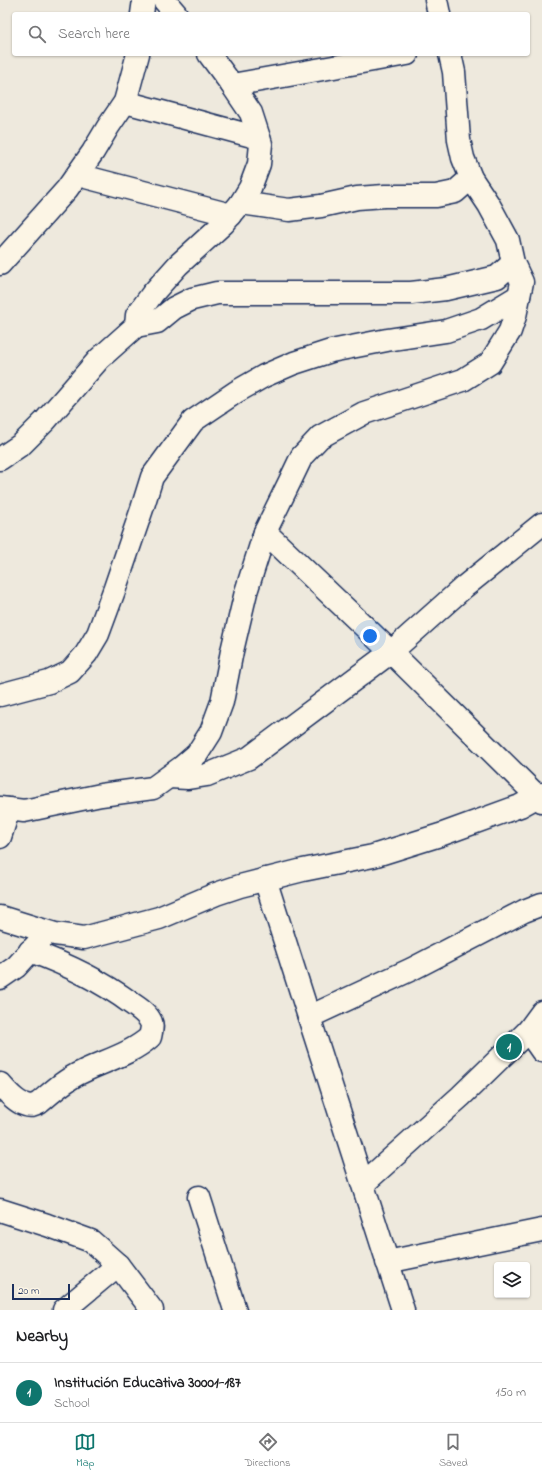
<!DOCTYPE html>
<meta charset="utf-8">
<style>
body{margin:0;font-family:"Indie Flower",sans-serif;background:#f2f2f2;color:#202124}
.controls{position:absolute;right:12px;bottom:12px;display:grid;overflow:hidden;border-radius:4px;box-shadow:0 1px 3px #0004}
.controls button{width:36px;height:36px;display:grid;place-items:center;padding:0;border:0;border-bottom:1px solid #e0e0e0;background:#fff;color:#202124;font:20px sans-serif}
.scale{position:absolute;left:12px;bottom:10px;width:58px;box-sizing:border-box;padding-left:4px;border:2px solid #1b2f5e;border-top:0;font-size:11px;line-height:14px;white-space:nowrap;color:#1b2f5e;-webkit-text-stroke:3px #fcf5e5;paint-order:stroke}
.you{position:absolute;left:370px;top:636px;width:14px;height:14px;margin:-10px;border:3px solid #fff;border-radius:50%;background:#1a73e8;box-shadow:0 0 0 6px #1a73e833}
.badge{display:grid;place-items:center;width:26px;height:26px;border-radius:50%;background:#0f766e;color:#fff;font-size:13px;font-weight:700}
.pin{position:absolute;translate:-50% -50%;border:2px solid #fff;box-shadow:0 1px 4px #0006}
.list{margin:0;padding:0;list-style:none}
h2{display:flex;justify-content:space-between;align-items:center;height:52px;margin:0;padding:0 16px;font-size:17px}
h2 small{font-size:13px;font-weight:400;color:#757577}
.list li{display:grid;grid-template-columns:26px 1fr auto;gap:12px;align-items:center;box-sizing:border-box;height:60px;padding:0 16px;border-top:1px solid #e0e0e0}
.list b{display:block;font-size:15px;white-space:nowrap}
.list p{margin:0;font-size:13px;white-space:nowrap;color:#757577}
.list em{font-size:13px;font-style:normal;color:#757577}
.icon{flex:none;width:22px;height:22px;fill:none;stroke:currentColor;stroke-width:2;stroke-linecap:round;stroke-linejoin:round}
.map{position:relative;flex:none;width:542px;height:1310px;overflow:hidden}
.search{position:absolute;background:#fff;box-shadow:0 1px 3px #0004;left:12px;right:12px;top:12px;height:44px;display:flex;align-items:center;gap:10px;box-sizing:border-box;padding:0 14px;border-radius:4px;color:#757577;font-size:15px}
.sheet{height:112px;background:#fff}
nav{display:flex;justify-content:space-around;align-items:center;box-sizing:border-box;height:56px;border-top:1px solid #e0e0e0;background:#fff;font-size:11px;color:#757577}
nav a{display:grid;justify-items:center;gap:2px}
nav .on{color:#0f766e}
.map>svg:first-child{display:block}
</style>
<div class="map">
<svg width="542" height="1310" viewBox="0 0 542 1310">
<rect width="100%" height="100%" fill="#eee9dd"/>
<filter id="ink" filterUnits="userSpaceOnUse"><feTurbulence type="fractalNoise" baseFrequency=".025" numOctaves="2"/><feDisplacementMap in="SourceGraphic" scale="8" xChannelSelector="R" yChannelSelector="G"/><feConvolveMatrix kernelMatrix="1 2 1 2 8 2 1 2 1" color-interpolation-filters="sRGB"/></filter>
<g filter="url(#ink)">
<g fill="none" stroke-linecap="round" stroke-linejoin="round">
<defs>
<g id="minor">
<polyline points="164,0 176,14"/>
<polyline points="436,0 439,14"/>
<polyline points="142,14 144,0"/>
<polyline points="209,54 232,85 251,113 261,144 259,164 250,188 241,203 224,223 178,265 153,293 137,315 136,326 157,322 174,308 192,299 217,293 411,293 446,289 497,277 513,263"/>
<polyline points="232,85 407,54"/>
<polyline points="125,102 259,138"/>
<polyline points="78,175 231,215"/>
<polyline points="241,203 289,210 321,206 357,198 385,196 436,196 455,192 471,178"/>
<polyline points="0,264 67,189 93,152 108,127 125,102 138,54"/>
<polyline points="0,459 22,444 45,421 99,359 136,326"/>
<polyline points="265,532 391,652 542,801"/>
<polyline points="0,695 49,682 70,672 86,654 98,634 115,588 142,509 152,477 193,421 236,392 264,376 294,363 331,351 387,340 446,331 481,319 519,296"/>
<polyline points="169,777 188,778 207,775 249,758 391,652 464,587 542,524"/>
<polyline points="0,808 24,811 101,795 153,788 182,767 197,754 211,732 222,702 232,651 246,592 265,532 290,481 302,456 320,437 364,413 463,380 490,363 510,331 515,316 522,282 513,263 508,240 489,205 471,178 463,158 459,140 454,72 450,54"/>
<polyline points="0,837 9,809"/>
<polyline points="265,879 309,1017 412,969 524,911 542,904"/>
<polyline points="0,917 55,934 84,938 159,918 216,894 240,886 303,870 373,856 440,835 520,806 542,794"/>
<polyline points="0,978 16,967 40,941"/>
<polyline points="542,1012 528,1031 542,1051"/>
<polyline points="309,1017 403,1310"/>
<path d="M0,1084C6,1091 17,1103 26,1105C31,1107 35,1105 39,1103C52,1092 66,1079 82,1072C104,1061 131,1054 150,1037C151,1032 153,1026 151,1022C147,1013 138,1008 131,1003C100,980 66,964 30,951"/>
<polyline points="363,1184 461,1096 528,1031"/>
<polyline points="199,1197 235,1310"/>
<polyline points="0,1210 47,1225 91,1241 118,1265 152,1310"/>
<polyline points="387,1262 542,1230"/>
<polyline points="64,1310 118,1265"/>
</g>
</defs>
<use href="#minor" stroke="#1b2f5e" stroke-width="25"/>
<use href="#minor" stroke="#fcf5e5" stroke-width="22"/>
</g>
</g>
</svg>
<div class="controls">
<button><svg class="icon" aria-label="layers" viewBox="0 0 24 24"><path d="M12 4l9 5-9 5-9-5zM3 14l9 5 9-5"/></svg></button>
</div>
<div class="scale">20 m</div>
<div class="you"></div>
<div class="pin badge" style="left:509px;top:1047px">1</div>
<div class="search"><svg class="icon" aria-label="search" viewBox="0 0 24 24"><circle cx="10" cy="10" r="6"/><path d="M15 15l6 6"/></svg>Search here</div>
</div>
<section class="sheet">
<h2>Nearby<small></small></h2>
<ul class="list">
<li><span class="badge">1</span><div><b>Institución Educativa 30001-187</b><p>School</p></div><em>150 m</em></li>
</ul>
</section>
<nav>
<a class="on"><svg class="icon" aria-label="map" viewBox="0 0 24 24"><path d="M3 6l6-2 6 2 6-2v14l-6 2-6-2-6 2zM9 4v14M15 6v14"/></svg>Map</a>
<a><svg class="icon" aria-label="directions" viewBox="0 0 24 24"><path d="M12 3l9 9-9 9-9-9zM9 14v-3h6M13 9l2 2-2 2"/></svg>Directions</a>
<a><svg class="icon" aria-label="saved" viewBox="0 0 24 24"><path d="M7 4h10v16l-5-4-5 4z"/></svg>Saved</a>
</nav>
